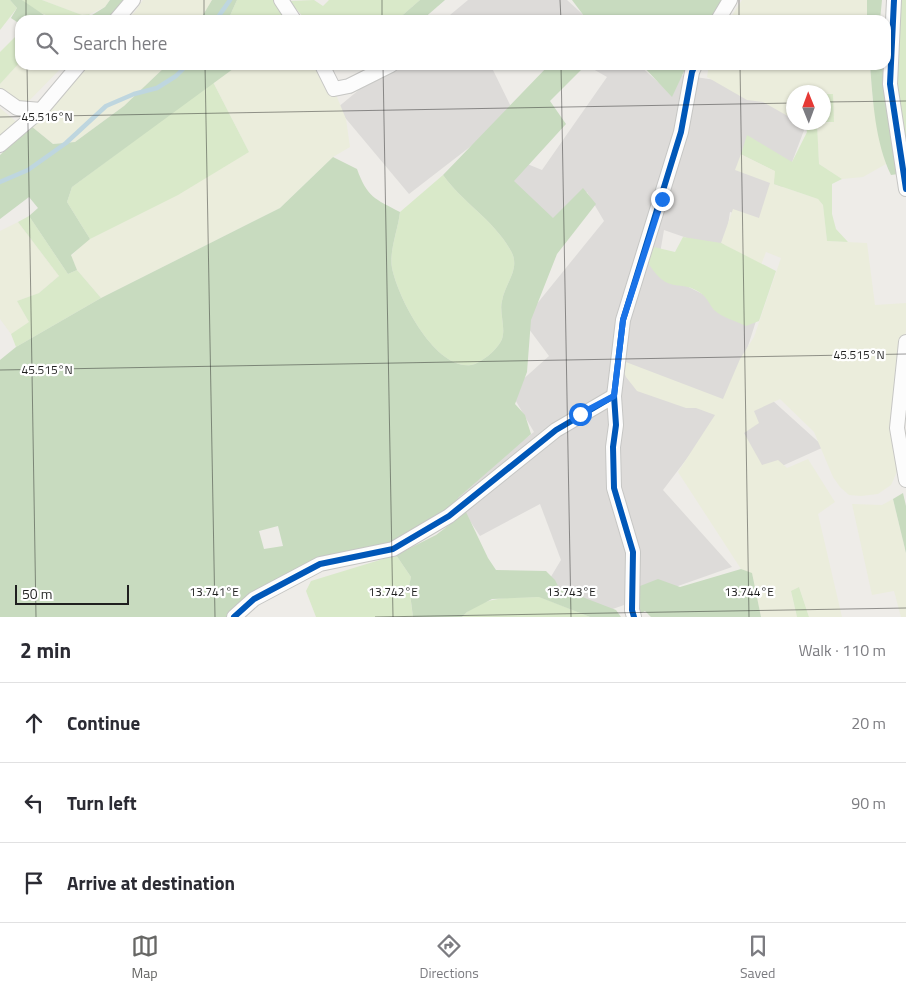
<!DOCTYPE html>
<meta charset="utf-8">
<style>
body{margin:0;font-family:"Titillium Web",sans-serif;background:#f2f2f3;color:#2b2b33}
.compass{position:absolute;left:786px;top:85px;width:45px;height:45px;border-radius:50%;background:#fff;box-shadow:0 1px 4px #0004;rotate:359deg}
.scale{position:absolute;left:15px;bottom:12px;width:114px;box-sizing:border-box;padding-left:5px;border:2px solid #1f1f1f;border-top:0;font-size:14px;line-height:18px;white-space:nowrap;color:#1f1f1f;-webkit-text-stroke:4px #fff;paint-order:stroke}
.stop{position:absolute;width:15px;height:15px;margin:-11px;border:4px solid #1a73e8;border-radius:50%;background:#fff}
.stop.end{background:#1a73e8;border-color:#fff;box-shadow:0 1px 5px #0008}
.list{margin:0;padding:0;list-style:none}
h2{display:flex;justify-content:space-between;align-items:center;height:65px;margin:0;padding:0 20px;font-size:21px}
h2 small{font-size:16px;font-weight:400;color:#7c7c81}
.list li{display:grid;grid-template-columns:32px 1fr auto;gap:15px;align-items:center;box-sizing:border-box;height:80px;padding:0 20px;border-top:1px solid #e1e1e2}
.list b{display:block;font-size:19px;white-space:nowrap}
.list em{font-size:16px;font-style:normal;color:#7c7c81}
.icon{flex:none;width:28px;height:28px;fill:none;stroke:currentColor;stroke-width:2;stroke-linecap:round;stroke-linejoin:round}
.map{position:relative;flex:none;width:906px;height:617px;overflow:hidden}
.search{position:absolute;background:#fff;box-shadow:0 1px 4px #0004;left:15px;right:15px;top:15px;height:55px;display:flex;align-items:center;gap:12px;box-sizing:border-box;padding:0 18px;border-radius:15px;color:#7c7c81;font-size:19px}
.sheet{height:305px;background:#fff}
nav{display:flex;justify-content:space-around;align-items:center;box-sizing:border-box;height:70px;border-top:1px solid #e1e1e2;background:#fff;font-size:14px;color:#7c7c81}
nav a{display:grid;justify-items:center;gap:2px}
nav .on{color:#676765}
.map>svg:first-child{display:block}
</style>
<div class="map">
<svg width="906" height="617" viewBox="0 0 906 617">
<rect width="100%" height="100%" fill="#eeece8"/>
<g fill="#dddbd9">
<polygon points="468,0 567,0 589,20 444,20"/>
<polygon points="389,65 495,65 492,68 514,113 409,194 337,108"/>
<polygon points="586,65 639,65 667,90 681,75 737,83 793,117 794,122 806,125 769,223 730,212 724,251 664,230 657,271 756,321 740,371 824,447 762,475 730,402 663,490 732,567 607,611 546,585 561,560 540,504 480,536 452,494 534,432 510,391 549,356 523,321 604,221 587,192 550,225 492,200 520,161 542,170 607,77"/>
</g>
<g fill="#ebeddc">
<polygon points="42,0 110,0 105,7 90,14 82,15"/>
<polygon points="143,0 212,0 200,20 129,20"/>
<polygon points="742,0 867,0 867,20 729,20"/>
<polygon points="20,62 20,65 64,65 25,105 0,92 0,84"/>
<polygon points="83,65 167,65 124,106 75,142 53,144 31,126"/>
<polygon points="238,65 319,65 332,85 346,119 350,147 333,157 280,208 101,298 77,270 71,256 86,241 249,152 213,82"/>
<polygon points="709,65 870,65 873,102 886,164 863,177 842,179 819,164 817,123 834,122 832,94 794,92 793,119 763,102 747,100 707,77"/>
<polygon points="0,108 19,124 0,143"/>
<polygon points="741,154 776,171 774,184 818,199 823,205 827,241 867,243 875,305 906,303 906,329 894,442 897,472 891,485 878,494 861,496 849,495 840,487 833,477 814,432 780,399 754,411 759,423 744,433 762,465 778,460 787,468 808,459 835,502 818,514 842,617 809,617 799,587 791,592 797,617 761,617 752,574 741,569 678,472 715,415 696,408 686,408 637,391 626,377 618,359 723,399 740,359 754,337 781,258 766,252 761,265 721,243 733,209 759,218 770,183 735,170"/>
<polygon points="18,222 59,276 39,293 17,301 30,322 11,334 0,319 0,231"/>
<polygon points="893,499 906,553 906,617 901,617 894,591 872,595 852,504 882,505"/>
</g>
<g fill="#d9e9c9">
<polygon points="0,0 10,0 17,8 0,30"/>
<path d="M22,0H42L82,15L90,14L84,20C60,20 41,18 22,0Z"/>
<polygon points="237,0 275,0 289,20 228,20"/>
<polygon points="314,0 323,6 329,0 420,0 397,20 306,20 289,1"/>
<polygon points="895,0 906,0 906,146 891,46"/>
<polygon points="20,32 20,62 0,84 0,52"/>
<polygon points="213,82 249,152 178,195 90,239 67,202 72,187"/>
<polygon points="824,94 833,94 834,122 824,122"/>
<polygon points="805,123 820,123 817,123 819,164 842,179 832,184 832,214 836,229 848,242 827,241 823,205 818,199 774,184 775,171 741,154 747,135 792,162 807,132"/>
<path d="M443,175C463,203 494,220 511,251C521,269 505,283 502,301C499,312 506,328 502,339C499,347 489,356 482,360C479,362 474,365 471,365C435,370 398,298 392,268C389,251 398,230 400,212Z"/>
<polygon points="29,216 68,274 77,270 101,298 16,347 11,334 29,322 17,301 39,293 59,276 18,222"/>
<path d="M683,237L721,243L776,271L759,321L746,326C736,321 723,318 714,310C710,305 707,298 702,294C680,277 669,298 647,261L654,247L675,252Z"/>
<polygon points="396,555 411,577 409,587 413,617 316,617 306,591 311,581"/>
<polygon points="799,587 809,617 797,617 791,591"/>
<path d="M540,597L590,617H462C482,595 512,598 540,597Z"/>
</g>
<g fill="#c8dbbf" fill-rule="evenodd">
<polygon points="10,0 22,0 47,17 59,20 20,20 20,24 11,18 17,8"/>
<polygon points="110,0 125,0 110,20 84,20 105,7"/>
<polygon points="212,0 237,0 228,20 200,20"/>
<polygon points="420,0 445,0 422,20 397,20"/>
<polygon points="572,0 725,0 711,20 587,20"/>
<polygon points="867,0 882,0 880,20 867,20"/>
<polygon points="167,65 237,66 72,187 67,202 90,239 71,255 77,270 68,274 29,216 38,208 29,197 0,219 0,155 31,126 53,144 75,142 124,106"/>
<path d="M549,65H586L550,101L566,124L514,181L553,218L583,188L596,204L557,254L531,320L527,372L515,404L525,415L531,434L459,497L440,520L415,538L291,580L241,617H0V360L16,347L101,298L280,208L333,157L357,169C367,197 375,199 400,212C398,230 389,251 392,268C398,298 435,370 471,365C474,365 479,362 482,360C489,356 499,347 502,339C506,328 499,312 502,301C505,283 521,269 511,251C494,220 463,203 443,175ZM278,526L283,546L264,549L259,531Z"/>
<polygon points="642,65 687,65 672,97"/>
<path d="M870,65H882L898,174L891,175C875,142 873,101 870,65Z"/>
<polygon points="903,493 906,506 906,553 893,499"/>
<polygon points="466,512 488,558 496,570 546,571 555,580 559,588 616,610 621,617 590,617 539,597 492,599 467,612 462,617 413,617 409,586 411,577 396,555 436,535"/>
<polygon points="741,569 752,573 761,617 651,617 645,611 639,614 640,586 658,579 680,587"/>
</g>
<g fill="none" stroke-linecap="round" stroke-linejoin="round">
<g stroke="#bed6df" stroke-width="4.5">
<polyline points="216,20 230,0"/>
<polyline points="0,182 28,170 66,143 106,106 134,94 157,88 176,76 187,65"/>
</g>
<defs>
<g id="minor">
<polyline points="281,0 294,20"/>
<polyline points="894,0 890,84 906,189"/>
<polyline points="116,20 133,0"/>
<polyline points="718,20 730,0"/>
<polyline points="322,65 334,89 349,86 391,65"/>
<polyline points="0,96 17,108 41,110"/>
<polyline points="0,145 41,110 79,65"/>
<polyline points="906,342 897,428 906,480"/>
<polyline points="234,617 254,599 320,564 393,549 449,516 556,430 614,396"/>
<polyline points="634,617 632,610 633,552 614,488 613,447 616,425 614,396 623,320 681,132 692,72 695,65"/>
</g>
</defs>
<use href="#minor" stroke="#c6c6c4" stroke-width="16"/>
<use href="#minor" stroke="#fcfcfc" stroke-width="14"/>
<defs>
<g id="cycleway">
<polyline points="894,0 890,84 906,189"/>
<polyline points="234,617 254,599 320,564 393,549 449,516 556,430 614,396"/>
<polyline points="634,617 632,610 633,552 614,488 613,447 616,425 614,396 623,320 681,132 692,72 695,65"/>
</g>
</defs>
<use href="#cycleway" stroke="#fff" stroke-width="9"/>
<use href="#cycleway" stroke="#0057b8" stroke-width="6"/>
</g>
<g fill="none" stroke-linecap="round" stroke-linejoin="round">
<polyline stroke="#1a73e8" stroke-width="6" points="580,414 614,396 623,320 662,199"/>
</g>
<path fill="none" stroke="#1f1f1f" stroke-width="1" stroke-opacity="0.45" d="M26,0V20M204,0V20M382,0V20M560,0L561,20M739,0V20M27,65L36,617M205,65L215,617M383,65L393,617M561,65L571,617M740,65L749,617M824,102L906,101M0,117L794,103M0,370L906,354M375,617L906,608"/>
<g font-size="12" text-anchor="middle" fill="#1f1f1f" stroke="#fff" stroke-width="4.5" stroke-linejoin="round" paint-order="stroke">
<text x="47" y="121">45.516°N</text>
<text x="859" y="359">45.515°N</text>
<text x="47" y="374">45.515°N</text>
<text x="214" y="596">13.741°E</text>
<text x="393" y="596">13.742°E</text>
<text x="571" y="596">13.743°E</text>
<text x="749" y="596">13.744°E</text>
</g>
</svg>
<svg class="compass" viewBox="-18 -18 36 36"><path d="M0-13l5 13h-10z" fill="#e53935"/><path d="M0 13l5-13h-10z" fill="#7c7c81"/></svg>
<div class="scale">50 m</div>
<div class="stop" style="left:580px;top:414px"></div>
<div class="stop end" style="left:662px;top:199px"></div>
<div class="search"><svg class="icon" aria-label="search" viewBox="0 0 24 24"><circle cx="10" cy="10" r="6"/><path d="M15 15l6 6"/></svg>Search here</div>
</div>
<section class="sheet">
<h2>2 min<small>Walk · 110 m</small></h2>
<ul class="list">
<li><svg class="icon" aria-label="ahead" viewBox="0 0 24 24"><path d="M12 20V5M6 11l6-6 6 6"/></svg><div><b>Continue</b></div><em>20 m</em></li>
<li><svg class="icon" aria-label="left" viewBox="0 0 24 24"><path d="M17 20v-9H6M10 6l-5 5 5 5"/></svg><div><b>Turn left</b></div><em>90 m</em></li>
<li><svg class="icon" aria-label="arrive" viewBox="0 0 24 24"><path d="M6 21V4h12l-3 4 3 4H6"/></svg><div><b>Arrive at destination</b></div></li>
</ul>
</section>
<nav>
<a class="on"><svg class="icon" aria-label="map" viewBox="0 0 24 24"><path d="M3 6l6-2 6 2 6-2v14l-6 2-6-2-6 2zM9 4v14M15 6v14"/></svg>Map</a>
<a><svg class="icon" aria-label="directions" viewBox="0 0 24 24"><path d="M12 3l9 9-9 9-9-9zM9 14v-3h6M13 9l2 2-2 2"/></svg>Directions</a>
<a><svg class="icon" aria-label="saved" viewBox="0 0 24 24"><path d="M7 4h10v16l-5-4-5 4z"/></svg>Saved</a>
</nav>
